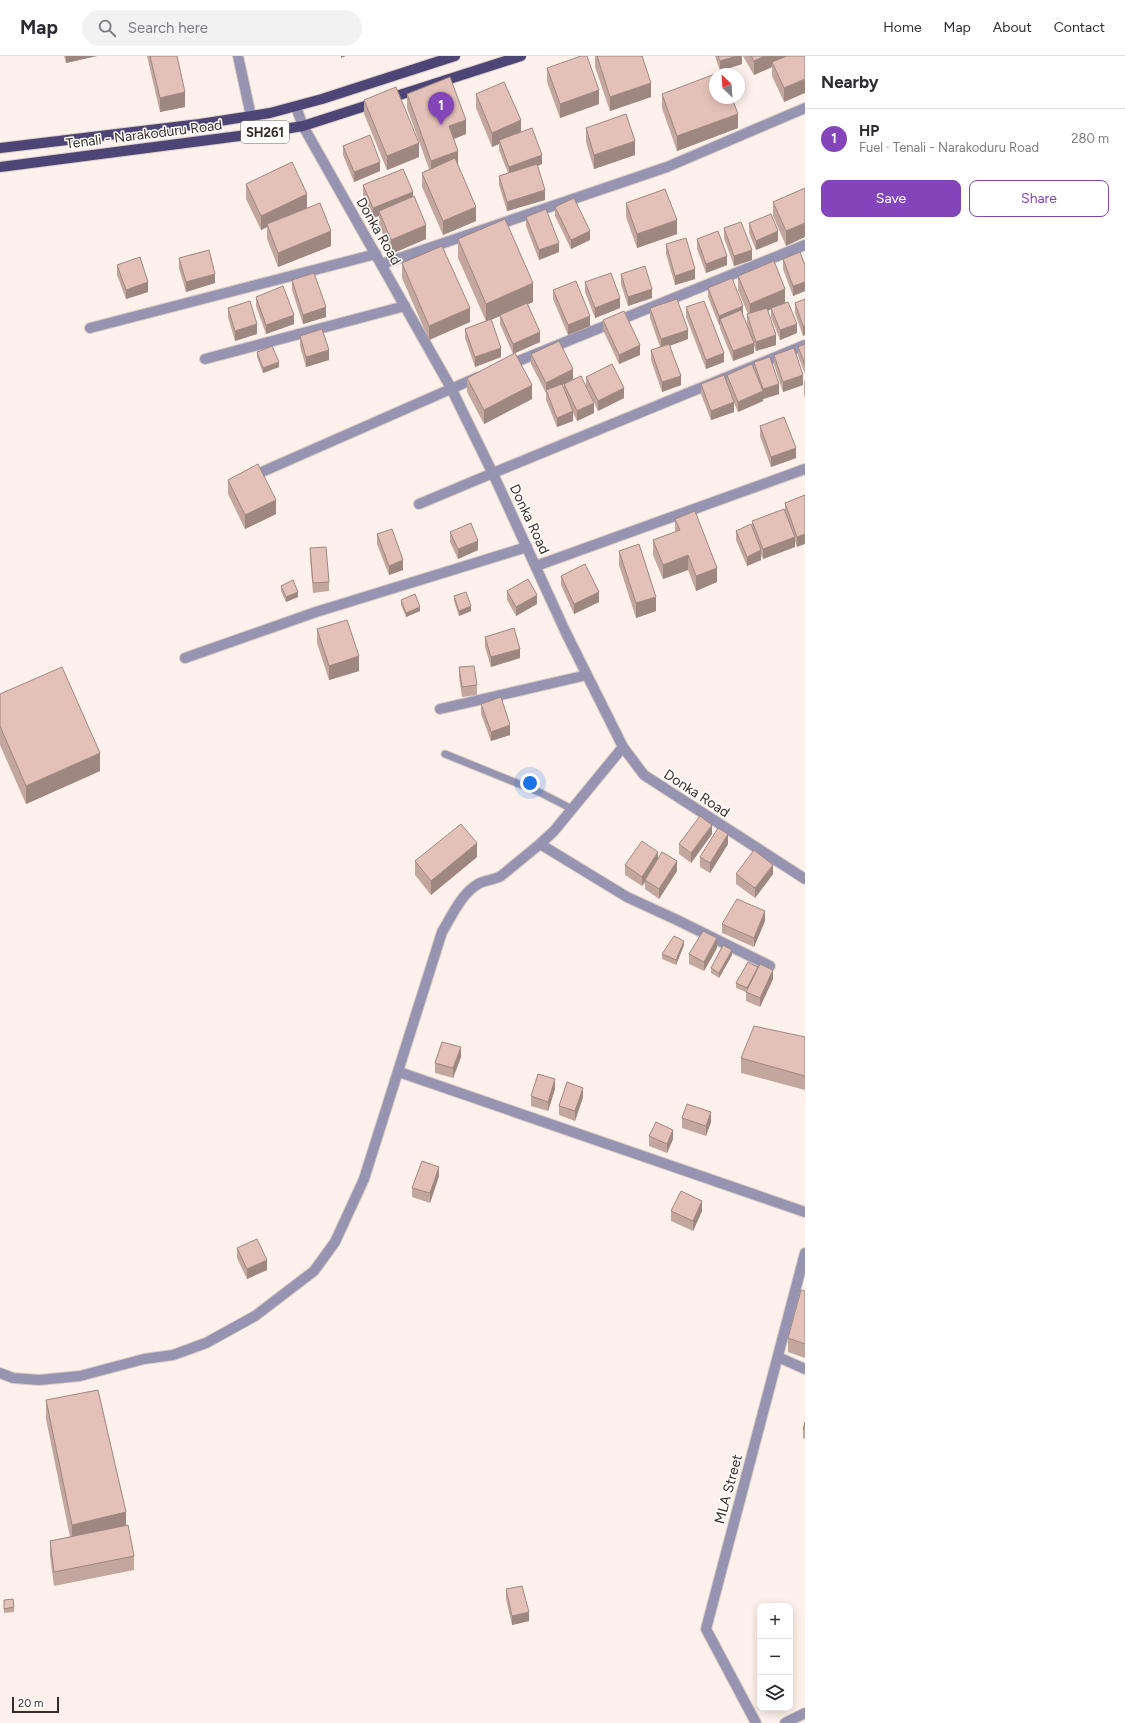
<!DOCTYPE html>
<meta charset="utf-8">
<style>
body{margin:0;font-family:Figtree,sans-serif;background:#f2f2f3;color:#2b2b33}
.controls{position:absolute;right:12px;bottom:12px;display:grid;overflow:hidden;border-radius:8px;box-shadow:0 2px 10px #0003}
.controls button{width:36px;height:36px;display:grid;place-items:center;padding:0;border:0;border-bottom:1px solid #e1e1e2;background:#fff;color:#2b2b33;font:20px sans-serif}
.compass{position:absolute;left:709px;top:12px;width:36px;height:36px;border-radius:50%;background:#fff;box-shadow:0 2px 10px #0003;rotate:335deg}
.scale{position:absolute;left:12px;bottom:10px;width:47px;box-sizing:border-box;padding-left:4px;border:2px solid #372b25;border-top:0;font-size:11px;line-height:14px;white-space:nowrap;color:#372b25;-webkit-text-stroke:3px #fff;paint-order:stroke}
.you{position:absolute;left:530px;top:727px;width:14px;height:14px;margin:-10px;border:3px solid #fff;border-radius:50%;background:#1a73e8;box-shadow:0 0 0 6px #1a73e833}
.badge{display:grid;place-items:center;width:26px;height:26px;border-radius:50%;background:#8545ba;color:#fff;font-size:13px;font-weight:700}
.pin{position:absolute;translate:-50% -33px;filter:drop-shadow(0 1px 2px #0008)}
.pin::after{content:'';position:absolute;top:21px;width:14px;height:12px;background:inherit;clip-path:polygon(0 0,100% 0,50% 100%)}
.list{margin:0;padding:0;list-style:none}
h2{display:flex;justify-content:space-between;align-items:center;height:52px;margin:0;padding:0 16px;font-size:17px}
h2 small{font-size:13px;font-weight:400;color:#7c7c81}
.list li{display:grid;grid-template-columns:26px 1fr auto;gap:12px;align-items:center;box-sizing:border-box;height:60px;padding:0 16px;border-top:1px solid #e1e1e2}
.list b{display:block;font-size:15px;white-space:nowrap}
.list p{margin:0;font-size:13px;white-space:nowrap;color:#7c7c81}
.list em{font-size:13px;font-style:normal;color:#7c7c81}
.actions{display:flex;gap:8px;padding:12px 16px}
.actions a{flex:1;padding:9px 0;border:1px solid #8545ba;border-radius:8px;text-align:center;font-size:14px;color:#8545ba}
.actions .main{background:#8545ba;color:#fff}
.icon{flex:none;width:22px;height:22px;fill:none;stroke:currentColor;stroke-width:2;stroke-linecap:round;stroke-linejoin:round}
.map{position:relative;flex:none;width:805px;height:1667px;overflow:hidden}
header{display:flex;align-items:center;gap:24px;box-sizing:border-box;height:56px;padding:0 20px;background:#fff;border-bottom:1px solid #e1e1e2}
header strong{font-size:19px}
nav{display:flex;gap:22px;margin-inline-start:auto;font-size:14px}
.search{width:280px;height:36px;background:#f2f2f3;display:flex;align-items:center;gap:10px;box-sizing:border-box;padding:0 14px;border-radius:22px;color:#7c7c81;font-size:15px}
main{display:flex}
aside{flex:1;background:#fff}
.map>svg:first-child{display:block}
</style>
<header>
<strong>Map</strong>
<div class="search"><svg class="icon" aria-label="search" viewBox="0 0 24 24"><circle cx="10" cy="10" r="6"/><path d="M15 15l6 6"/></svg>Search here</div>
<nav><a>Home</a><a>Map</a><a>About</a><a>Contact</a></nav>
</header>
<main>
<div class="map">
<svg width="805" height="1667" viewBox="0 0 805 1667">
<rect width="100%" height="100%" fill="#fef1eb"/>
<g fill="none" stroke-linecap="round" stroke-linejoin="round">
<defs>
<polyline id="lane" points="445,698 539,736 572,753"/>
<g id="street">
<polyline points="238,0 251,60"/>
<polyline points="296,51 303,70 451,332 495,422 566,577 623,691 644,719 805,823"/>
<polyline points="382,208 667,111 805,52"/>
<polyline points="90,272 376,198"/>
<polyline points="205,303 405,250"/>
<polyline points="506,310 805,189"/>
<polyline points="264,415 478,321"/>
<polyline points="419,448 493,417 805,289"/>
<polyline points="536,510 805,413"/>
<polyline points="185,602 316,556 527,491"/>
<polyline points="440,653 587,619"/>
<polyline points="540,788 627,841 677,864 770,910"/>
<polyline points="399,1016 805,1156"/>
<polyline points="778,1301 805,1313"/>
<path d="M0,1317L13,1322L39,1324L80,1320L144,1303L173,1299L206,1287L255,1260L314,1215L335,1186L364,1123L442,876C452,860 461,838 478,828C485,824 494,824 501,820L540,788L554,775L623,691"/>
<polyline points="756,1667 706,1573 805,1197"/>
<polyline points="785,1667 805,1657"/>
</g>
<g id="primary">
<polyline points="0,92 200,68 270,57 322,43 455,0"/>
<polyline points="0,111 247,79 303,70 521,0"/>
</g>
</defs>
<use href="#lane" stroke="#dacdc7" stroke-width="9"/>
<use href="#street" stroke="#dacdc7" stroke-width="12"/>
<use href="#primary" stroke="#dacdc7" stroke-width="12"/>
<use href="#lane" stroke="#9694b0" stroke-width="7"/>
<use href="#street" stroke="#9694b0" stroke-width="10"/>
<use href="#primary" stroke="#4c4575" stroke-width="10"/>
</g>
<g fill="#c3a69e">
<polygon points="64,0 97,0 66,7"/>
<polygon points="147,0 177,0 185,51 160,56"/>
<polygon points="595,0 642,0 651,41 610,55 595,11"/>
<polygon points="715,0 742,0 742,8 720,15"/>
<polygon points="743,0 805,0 784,46 772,20 772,11 754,19"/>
<polygon points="547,12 599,48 560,62 547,26"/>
<polygon points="407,38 466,78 453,83 458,109 476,165 443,179 422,131 422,117 429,113 407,52"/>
<polygon points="476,38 521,76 542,108 538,110 545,144 507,155 499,129 499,120 508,117 499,94 499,88 492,91 476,52"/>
<polygon points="662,38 738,72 677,95 662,52"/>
<polygon points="364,44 419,101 387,114 364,58"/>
<polygon points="586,72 635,99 594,113 586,86"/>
<polygon points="343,90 380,115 354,126 343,99"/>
<polygon points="246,128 307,152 331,190 278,211 267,183 267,171 261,174 246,143"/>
<polygon points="363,129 413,141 426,183 391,198 379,169 379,160 373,162 363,139"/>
<polygon points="805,132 786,190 773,160 773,146"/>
<polygon points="626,147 677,178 637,192 626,161"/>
<polygon points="555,151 590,184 571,193 555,160"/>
<polygon points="526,161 559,196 539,204 526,170"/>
<polygon points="749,167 778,185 756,194 749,177"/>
<polygon points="724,172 752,204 734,210 724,182"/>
<polygon points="458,183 533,246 528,248 540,286 513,298 500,268 500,260 491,264 501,301 475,311 465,282 465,273 486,265 458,202"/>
<polygon points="697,183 727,209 706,217 697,193"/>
<polygon points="666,188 695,223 675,229 666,198"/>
<polygon points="179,202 215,227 186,236 179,212"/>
<polygon points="783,203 805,209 805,235 793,240 783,213"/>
<polygon points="402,207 470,266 429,284 402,222"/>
<polygon points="117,209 148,236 126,243 117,219"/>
<polygon points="621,218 652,242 628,250 621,228"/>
<polygon points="738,220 785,247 797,277 780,284 771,261 771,253 768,255 776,289 756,295 754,290 754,297 733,305 720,272 720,269 719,269 708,241 708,232 743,259 750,277 747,268 747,258 748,258 738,234"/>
<polygon points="292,224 326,261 303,268 292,234"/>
<polygon points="585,226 620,252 595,262 585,236"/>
<polygon points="553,234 590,270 568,279 553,243"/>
<polygon points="256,241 294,268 266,278 256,250"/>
<polygon points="805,243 803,280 795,257 795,247"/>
<polygon points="686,251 724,306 706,313 686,261"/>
<polygon points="228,252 257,278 235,285 228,261"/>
<polygon points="650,252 688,283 669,290 681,329 662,336 651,304 651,294 660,291 650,262"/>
<polygon points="603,264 640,299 619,308 603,274"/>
<polygon points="300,280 329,304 306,311 300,290"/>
<polygon points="805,288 805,318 798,300 798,291"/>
<polygon points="257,296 279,311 263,317 257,301"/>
<polygon points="531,298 573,323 563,329 564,332 564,328 586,330 586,321 624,342 598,355 587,331 594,357 577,365 573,357 573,365 557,371 546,344 546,337 531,308"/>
<polygon points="774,299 803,329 783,336 774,309"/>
<polygon points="754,306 779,338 763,343 763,345 738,356 734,347 734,356 711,364 701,338 701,328 727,326 727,319 754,313"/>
<polygon points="467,322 532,343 484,368 467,336"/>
<polygon points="805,324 805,341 804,339 804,325"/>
<polygon points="760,370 796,402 771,411 760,380"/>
<polygon points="228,424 276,458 245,473 228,438"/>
<polygon points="805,439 797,491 795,485 795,491 763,503 761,499 761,504 747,510 736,484 736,475 752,472 752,465 785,454 785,447"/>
<polygon points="675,463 717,526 696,535 688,514 663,523 653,499 653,484 675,476"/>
<polygon points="450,476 478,494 458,503 450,486"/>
<polygon points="377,478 403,514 389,519 377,488"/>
<polygon points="310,492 329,526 329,535 313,537 310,502"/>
<polygon points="619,495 656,555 636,562 619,509"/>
<polygon points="561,520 599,546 574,558 561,529"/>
<polygon points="281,530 298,541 286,546 281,535"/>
<polygon points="507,535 537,548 516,560 507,544"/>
<polygon points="454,540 471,555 459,560 454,545"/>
<polygon points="401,544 420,555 406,561 401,549"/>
<polygon points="317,573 359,615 329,624 317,587"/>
<polygon points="485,581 520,602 491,611 485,591"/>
<polygon points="459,611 477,629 477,639 462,641 459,621"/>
<polygon points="0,638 100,715 26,748 0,689"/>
<polygon points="481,648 510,679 491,685 481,658"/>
<polygon points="712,778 691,807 679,798 679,788"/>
<polygon points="728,788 710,817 700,811 700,801"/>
<polygon points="477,801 431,839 415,819 415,805"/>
<polygon points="658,802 677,815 659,843 645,833 645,826 642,830 625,819 625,809"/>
<polygon points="736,818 773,818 755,842 736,828"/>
<polygon points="765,865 754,891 722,877 722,868"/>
<polygon points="684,889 676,909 662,903 662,898"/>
<polygon points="717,892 704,915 689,908 689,898"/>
<polygon points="732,899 719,922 711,917 711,912"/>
<polygon points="758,912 773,923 760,951 746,945 746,936 736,932 736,927"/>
<polygon points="805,981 805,1034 741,1017 741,1002"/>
<polygon points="461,1001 453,1022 435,1017 435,1007"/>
<polygon points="555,1033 548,1055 531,1050 531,1040"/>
<polygon points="583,1041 575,1065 559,1059 559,1050"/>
<polygon points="682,1062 711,1066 706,1080 682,1072"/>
<polygon points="649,1080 673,1083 667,1097 649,1090"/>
<polygon points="439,1120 430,1147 412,1141 412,1132"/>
<polygon points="671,1155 702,1155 693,1175 671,1165"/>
<polygon points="237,1192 267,1214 247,1223 237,1202"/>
<polygon points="805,1235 805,1302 788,1296 788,1282"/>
<polygon points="46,1344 126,1469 134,1500 134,1514 54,1530 50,1500 50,1485 70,1481 46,1363"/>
<polygon points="805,1366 805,1383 803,1382 803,1373"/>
<polygon points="506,1533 529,1565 512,1569 506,1543"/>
<polygon points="4,1544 14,1551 14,1556 4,1557"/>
</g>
<g fill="#9f8781">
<polygon points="66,0 97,0 66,7"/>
<polygon points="341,0 346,0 341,2"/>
<polygon points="737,0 742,0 742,8 720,15 720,5"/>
<polygon points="765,0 797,0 772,6 772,11 754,19 754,5"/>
<polygon points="805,23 805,37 784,46 784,32"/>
<polygon points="651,27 651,41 610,55 610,41"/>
<polygon points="599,34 599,48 560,62 560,48"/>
<polygon points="185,36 185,51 160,56 160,42"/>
<polygon points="738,58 738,72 677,95 677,80"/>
<polygon points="466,64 466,78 449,85 449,70"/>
<polygon points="521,64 521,79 499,84 499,88 492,91 492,77"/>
<polygon points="635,85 635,99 594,113 594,99"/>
<polygon points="419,87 419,101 387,114 387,100"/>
<polygon points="458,95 458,109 431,119 431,105"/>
<polygon points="542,99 542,108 509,120 509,111"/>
<polygon points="380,106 380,115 354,126 354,116"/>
<polygon points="545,134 545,144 507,155 507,146"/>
<polygon points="413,136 413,145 379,155 379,160 373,162 373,152"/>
<polygon points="307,138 307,152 267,168 267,171 261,174 261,160"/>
<polygon points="476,151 476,165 443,179 443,165"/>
<polygon points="677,164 677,178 637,192 637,178"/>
<polygon points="805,167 805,181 786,190 786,175"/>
<polygon points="426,169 426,183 391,198 391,184"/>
<polygon points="331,175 331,190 278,211 278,197"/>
<polygon points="590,175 590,184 571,193 571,184"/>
<polygon points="778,175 778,185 756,194 756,185"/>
<polygon points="559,187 559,196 539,204 539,194"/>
<polygon points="752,194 752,204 734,210 734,200"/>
<polygon points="727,200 727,209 706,217 706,208"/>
<polygon points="695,213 695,223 675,229 675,220"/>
<polygon points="215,218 215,227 186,236 186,226"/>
<polygon points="148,226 148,236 126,243 126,234"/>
<polygon points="805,226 805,235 793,240 793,230"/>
<polygon points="533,227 533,246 500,260 500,259 500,260 486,266 486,248"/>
<polygon points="652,233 652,242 628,250 628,241"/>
<polygon points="785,233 785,248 771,252 771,253 750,263 750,248"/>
<polygon points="620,242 620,252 595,262 595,252"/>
<polygon points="743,250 743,260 720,263 720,269 719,269 719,260"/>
<polygon points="326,251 326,261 303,268 303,259"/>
<polygon points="470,252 470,266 429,284 429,270"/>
<polygon points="294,259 294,268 266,278 266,269"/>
<polygon points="590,260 590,270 568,279 568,269"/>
<polygon points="257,268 257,278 235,285 235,275"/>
<polygon points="797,268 797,277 780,284 780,274"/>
<polygon points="803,270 805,270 805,279 803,280"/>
<polygon points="688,274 688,283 661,293 661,283"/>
<polygon points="540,276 540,286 513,298 513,288"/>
<polygon points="776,279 776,289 756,295 756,286"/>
<polygon points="754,287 754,297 733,305 733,295"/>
<polygon points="640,289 640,299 619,308 619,299"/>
<polygon points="501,292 501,301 475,311 475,301"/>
<polygon points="329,294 329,304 306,311 306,301"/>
<polygon points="724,297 724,306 706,313 706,304"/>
<polygon points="279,306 279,311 263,317 263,312"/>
<polygon points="573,313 573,323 547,337 546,335 546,327"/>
<polygon points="803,319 803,329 783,336 783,326"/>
<polygon points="681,320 681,329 662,336 662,326"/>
<polygon points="779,328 779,338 763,343 763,345 738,356 738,346 763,335 763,333"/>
<polygon points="532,329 532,343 484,368 484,354"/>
<polygon points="624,332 624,342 598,355 598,345"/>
<polygon points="734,346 734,356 711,364 711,355"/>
<polygon points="594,347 594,357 577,365 577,355"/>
<polygon points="573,355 573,365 557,371 557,362"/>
<polygon points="796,392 796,402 771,411 771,401"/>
<polygon points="276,444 276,458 245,473 245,459"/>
<polygon points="805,478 805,488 797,491 797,481"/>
<polygon points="795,481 795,491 763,503 763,493"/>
<polygon points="478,485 478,494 458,503 458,493"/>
<polygon points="761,494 761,504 747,510 747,501"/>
<polygon points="688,499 688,514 663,523 663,509"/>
<polygon points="403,504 403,514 389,519 389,510"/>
<polygon points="717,512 717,526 696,535 696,520"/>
<polygon points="298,536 298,541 286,546 286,541"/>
<polygon points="599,536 599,546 574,558 574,548"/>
<polygon points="537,539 537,548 516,560 516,551"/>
<polygon points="656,541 656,555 636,562 636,547"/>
<polygon points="471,550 471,555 459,560 459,555"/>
<polygon points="420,551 420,555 406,561 406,557"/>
<polygon points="520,593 520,602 491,611 491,601"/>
<polygon points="359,600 359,615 329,624 329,610"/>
<polygon points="510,669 510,679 491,685 491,676"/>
<polygon points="100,697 100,715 26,748 26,730"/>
<polygon points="712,769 712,778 691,807 691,797"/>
<polygon points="728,778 728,788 710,817 710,807"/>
<polygon points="477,787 477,801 431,839 431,825"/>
<polygon points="658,796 658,806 645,824 645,826 642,830 642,821"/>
<polygon points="677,805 677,815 659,843 659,833"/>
<polygon points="773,809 773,818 755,842 755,832"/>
<polygon points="765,855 765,865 754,891 754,882"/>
<polygon points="717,882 717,892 704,915 704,906"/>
<polygon points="684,885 684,889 676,909 676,904"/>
<polygon points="732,894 732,899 719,922 719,917"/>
<polygon points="758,911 758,916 747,936 747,932"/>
<polygon points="773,914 773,923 760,951 760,942"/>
<polygon points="461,991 461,1001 453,1022 453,1012"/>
<polygon points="555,1023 555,1033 548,1055 548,1046"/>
<polygon points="583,1032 583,1041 575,1065 575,1055"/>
<polygon points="711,1056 711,1066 706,1080 706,1070"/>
<polygon points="673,1074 673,1083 667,1097 667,1088"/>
<polygon points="439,1111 439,1120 430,1147 430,1137"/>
<polygon points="702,1145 702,1155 693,1175 693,1165"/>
<polygon points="267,1204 267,1214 247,1223 247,1213"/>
<polygon points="126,1456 126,1475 72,1488 72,1469"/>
<polygon points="529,1556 529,1565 512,1569 512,1560"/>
</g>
<g fill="#e3c1b8" stroke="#9f8781">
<polygon points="150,0 177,0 185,36 160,42"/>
<polygon points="581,0 587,0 599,34 560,48 547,12"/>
<polygon points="597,0 642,0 651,27 610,41"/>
<polygon points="718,0 737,0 720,5"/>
<polygon points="751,0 765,0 754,5"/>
<polygon points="787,0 805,0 805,23 784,32 772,6"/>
<polygon points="722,16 723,18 716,18"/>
<polygon points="715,18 715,42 732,42 738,58 677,80 662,38"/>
<polygon points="450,21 466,64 449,70 458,95 431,105 407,38"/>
<polygon points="504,26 521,64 492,77 476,38"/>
<polygon points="396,31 419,87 387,100 364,44"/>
<polygon points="626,58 635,85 594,99 586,72"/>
<polygon points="532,72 542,99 509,111 499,84"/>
<polygon points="370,79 380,106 354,116 343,90"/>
<polygon points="455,102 476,151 443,165 422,117"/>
<polygon points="292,106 307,138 261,160 246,128"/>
<polygon points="537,108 545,134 507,146 499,120"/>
<polygon points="403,113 413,136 373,152 363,129"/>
<polygon points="805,132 805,167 786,175 773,146"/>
<polygon points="665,133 677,164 637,178 626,147"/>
<polygon points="414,140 426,169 391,184 379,155"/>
<polygon points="574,142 590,175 571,184 555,151"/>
<polygon points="320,147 331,175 278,197 267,168"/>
<polygon points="546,153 559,187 539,194 526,161"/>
<polygon points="771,158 778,175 756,185 749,167"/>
<polygon points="505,163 533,227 486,248 458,183"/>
<polygon points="741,166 752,194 734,200 724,172"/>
<polygon points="718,175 727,200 706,208 697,183"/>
<polygon points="686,182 695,213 675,220 666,188"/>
<polygon points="442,190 470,252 429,270 402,207"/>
<polygon points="209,194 215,218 186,226 179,202"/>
<polygon points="800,196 805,209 805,226 793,230 783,203"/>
<polygon points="140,201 148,226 126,234 117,209"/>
<polygon points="774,205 785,233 750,248 738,220"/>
<polygon points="645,210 652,233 628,241 621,218"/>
<polygon points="314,217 326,251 303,259 292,224"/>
<polygon points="611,217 620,242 595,252 585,226"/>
<polygon points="732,222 743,250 719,260 708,232"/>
<polygon points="576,225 590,260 568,269 553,234"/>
<polygon points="283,230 294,259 266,269 256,241"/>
<polygon points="677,243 688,274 661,283 650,252"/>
<polygon points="805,243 805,270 803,270 795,247"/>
<polygon points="250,245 257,268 235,275 228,252"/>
<polygon points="704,245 724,297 706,304 686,251"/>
<polygon points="788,246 797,268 780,274 771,252"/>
<polygon points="527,247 540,276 513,288 500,259"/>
<polygon points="767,252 776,279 756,286 747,258"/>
<polygon points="741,254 754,287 733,295 720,263"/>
<polygon points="624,255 640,289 619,299 603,264"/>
<polygon points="491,263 501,292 475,301 465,273"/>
<polygon points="322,273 329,294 306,301 300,280"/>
<polygon points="559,285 573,313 546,327 531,298"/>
<polygon points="669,288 681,320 662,326 651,294"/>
<polygon points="805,288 805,308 798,291"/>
<polygon points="272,290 279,306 263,312 257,296"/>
<polygon points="794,292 803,319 783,326 774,299"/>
<polygon points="515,297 532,329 484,354 467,322"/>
<polygon points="770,301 779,328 763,333 754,306"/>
<polygon points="612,308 624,332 598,345 586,321"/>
<polygon points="752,308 763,335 738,346 727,319"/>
<polygon points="724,319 734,346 711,355 701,328"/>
<polygon points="581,320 594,347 577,355 564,328"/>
<polygon points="562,328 573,355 557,362 546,334"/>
<polygon points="784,361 796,392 771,401 760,370"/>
<polygon points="258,408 276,444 245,459 228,424"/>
<polygon points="805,439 805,478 797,481 785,447"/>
<polygon points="784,453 795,481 763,493 752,465"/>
<polygon points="695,455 717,512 696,520 688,499 663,509 653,484 680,474 675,463"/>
<polygon points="471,467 478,485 458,493 450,476"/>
<polygon points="751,468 761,494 747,501 736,475"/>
<polygon points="392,473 403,504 389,510 377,478"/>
<polygon points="639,488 656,541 636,547 619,495"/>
<polygon points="326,491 329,526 313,527 310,492"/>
<polygon points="585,508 599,536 574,548 561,520"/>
<polygon points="528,523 537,539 516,551 507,535"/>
<polygon points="293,524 298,536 286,541 281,530"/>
<polygon points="466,536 471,550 459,555 454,540"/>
<polygon points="415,538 420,551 406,557 401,544"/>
<polygon points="347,564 359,600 329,610 317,573"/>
<polygon points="514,572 520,593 491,601 485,581"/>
<polygon points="474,610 477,629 462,631 459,611"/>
<polygon points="62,611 100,697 26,730 0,670 0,638"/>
<polygon points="501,641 510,669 491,676 481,648"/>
<polygon points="700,760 712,769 691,797 679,788"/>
<polygon points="461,768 477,787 431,825 415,805"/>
<polygon points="718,772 728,778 710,807 700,801"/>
<polygon points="642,785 658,796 642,821 625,809"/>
<polygon points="754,794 773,809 755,832 736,818"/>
<polygon points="662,796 677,805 659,833 645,824"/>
<polygon points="737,843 765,855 754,882 722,868"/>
<polygon points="703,875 717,882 704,906 689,898"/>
<polygon points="674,880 684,885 676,904 662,898"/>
<polygon points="723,889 732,894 719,917 711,912"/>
<polygon points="748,906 758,911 747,932 736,927"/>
<polygon points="760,908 773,914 760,942 746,936"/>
<polygon points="754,970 805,981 805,1020 741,1002"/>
<polygon points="442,986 461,991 453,1012 435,1007"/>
<polygon points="538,1018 555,1023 548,1046 531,1040"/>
<polygon points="567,1026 583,1032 575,1055 559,1050"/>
<polygon points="687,1048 711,1056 706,1070 682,1062"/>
<polygon points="656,1066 673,1074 667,1088 649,1080"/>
<polygon points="422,1105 439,1111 430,1137 412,1132"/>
<polygon points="681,1135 702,1145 693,1165 671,1155"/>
<polygon points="257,1183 267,1204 247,1213 237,1192"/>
<polygon points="801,1234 805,1235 805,1288 788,1282"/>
<polygon points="98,1334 126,1456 72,1469 46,1344"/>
<polygon points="805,1366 805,1373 803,1373"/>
<polygon points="128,1469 134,1500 54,1516 50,1485"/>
<polygon points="522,1530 529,1556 512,1560 506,1533"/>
<polygon points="13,1543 14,1551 4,1553 4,1544"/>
</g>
<g text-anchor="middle" stroke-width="3" stroke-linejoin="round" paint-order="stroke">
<rect fill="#fff" stroke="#736b66" stroke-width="1" x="241" y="65" width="48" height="22" rx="3"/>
<g font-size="13" font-weight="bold" fill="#372b25">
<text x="265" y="81">SH261</text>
</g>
<g font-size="14" fill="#372b25" stroke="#fff">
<text transform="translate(144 78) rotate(-7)" y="5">Tenali - Narakoduru Road</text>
<text transform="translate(379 175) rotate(60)" y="5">Donka Road</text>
<text transform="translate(530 463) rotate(65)" y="5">Donka Road</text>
<text transform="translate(697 737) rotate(33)" y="5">Donka Road</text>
<text transform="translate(728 1433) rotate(-75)" y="5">MLA Street</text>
</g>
</g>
</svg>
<div class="controls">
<button>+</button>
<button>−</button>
<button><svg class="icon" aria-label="layers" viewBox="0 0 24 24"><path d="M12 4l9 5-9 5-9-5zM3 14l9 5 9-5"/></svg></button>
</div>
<svg class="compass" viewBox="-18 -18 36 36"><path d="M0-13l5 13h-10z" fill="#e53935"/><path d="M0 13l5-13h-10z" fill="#7c7c81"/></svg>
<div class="scale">20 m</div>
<div class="you"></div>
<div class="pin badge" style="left:441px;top:69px">1</div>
</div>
<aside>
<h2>Nearby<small></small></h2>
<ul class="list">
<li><span class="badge">1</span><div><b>HP</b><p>Fuel · Tenali - Narakoduru Road</p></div><em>280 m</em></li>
</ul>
<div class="actions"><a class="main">Save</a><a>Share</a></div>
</aside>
</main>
